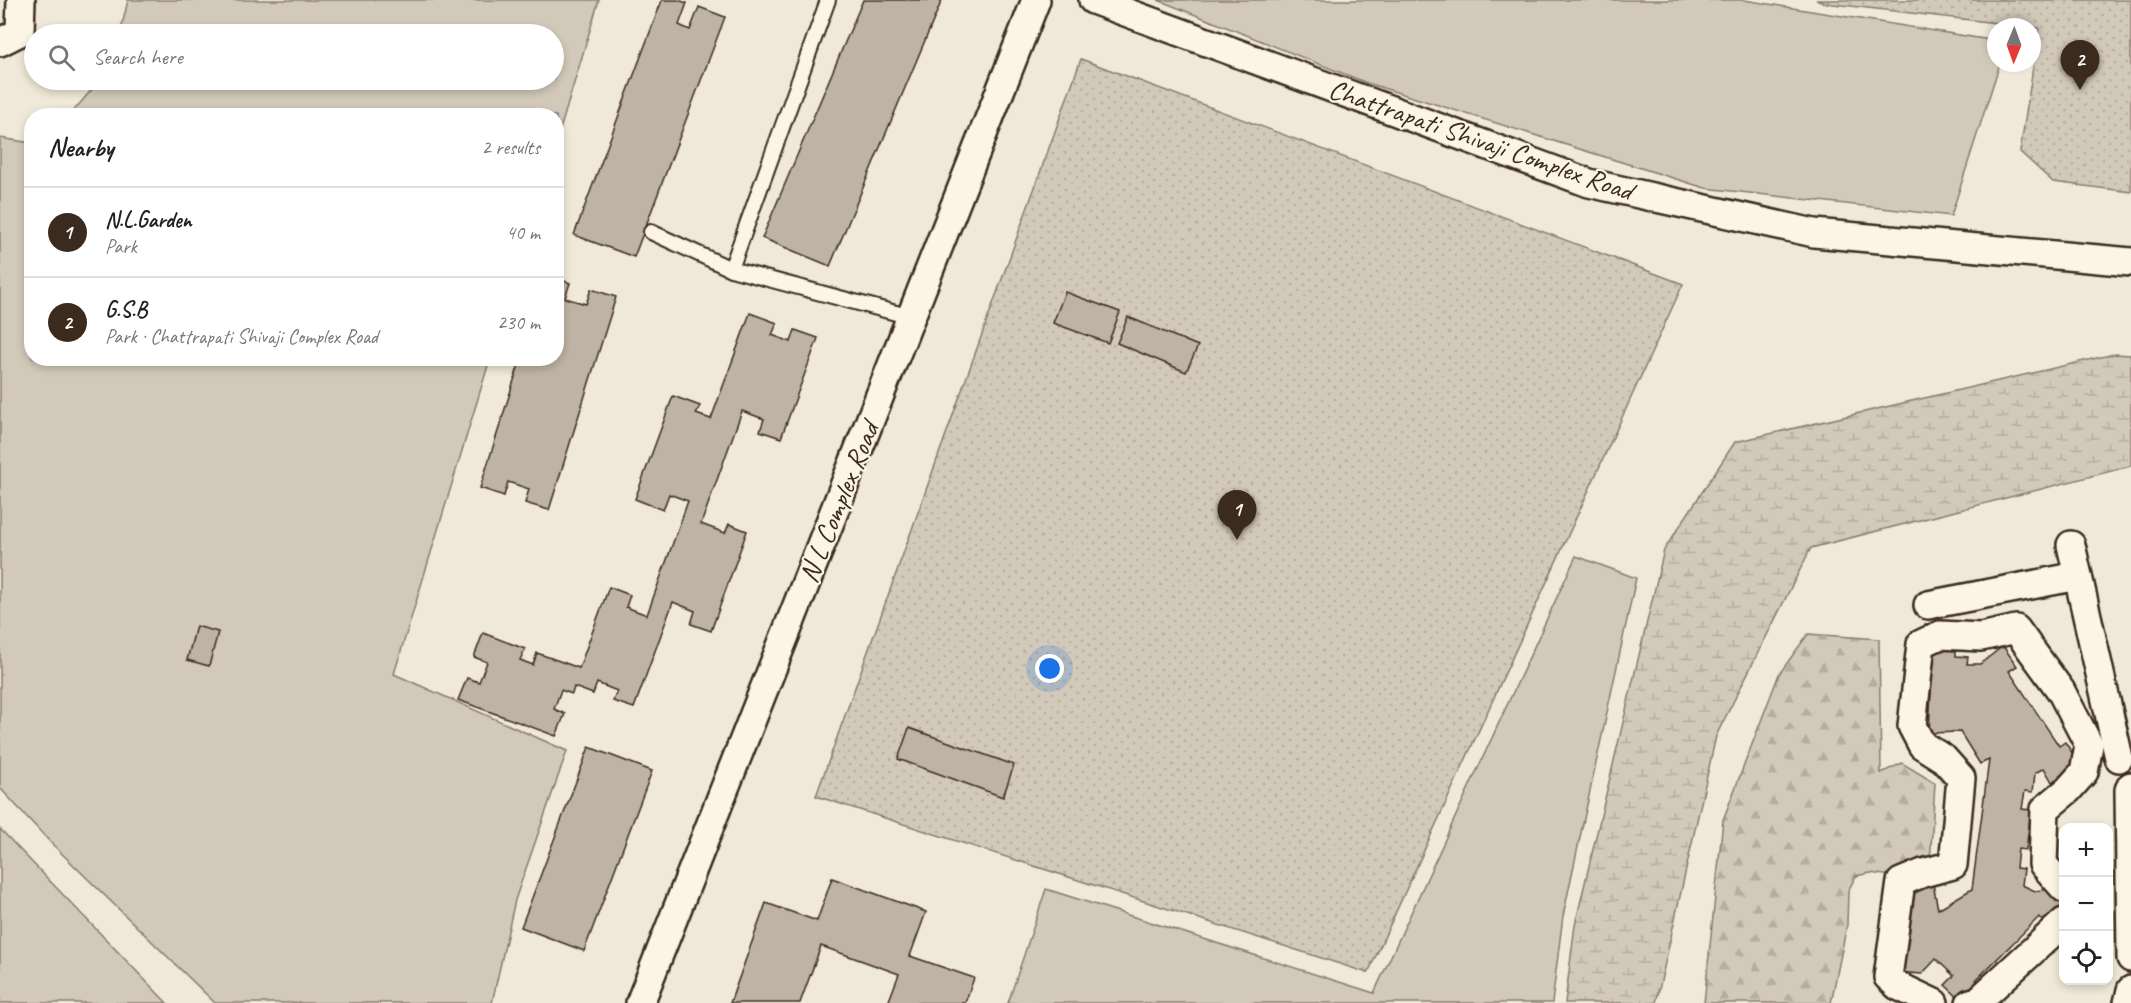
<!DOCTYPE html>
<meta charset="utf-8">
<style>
body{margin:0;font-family:Caveat,sans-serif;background:#f6f6f6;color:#222}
.controls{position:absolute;right:18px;bottom:18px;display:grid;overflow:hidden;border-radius:12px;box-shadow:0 3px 9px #0003}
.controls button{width:54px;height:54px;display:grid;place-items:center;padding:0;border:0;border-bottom:2px solid #e0e0e0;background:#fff;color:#222;font:30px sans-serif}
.compass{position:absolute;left:1987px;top:18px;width:54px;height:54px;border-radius:50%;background:#fff;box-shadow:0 3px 9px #0003;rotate:181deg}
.you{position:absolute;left:1050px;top:669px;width:21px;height:21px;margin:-15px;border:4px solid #fff;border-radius:50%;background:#1a73e8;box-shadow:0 0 0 9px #1a73e833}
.badge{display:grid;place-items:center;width:39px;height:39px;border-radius:50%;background:#3b2a1e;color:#fff;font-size:20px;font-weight:700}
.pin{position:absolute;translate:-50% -50px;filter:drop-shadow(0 2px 3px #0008)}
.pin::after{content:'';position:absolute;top:32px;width:21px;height:18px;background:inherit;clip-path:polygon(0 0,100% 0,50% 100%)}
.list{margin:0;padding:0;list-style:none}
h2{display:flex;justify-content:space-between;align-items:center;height:78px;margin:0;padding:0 24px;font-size:26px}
h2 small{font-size:20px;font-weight:400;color:#767676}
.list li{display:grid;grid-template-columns:39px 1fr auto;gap:18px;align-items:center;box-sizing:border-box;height:90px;padding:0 24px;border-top:2px solid #e0e0e0}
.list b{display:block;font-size:22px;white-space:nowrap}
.list p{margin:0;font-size:20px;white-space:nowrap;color:#767676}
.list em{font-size:20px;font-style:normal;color:#767676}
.icon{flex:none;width:33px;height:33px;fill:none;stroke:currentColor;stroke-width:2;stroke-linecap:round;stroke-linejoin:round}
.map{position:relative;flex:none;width:2131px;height:1003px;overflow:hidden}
.search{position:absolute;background:#fff;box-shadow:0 3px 9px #0003;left:24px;top:24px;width:540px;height:66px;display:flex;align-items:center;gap:15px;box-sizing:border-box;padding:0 21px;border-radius:33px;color:#767676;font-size:22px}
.panel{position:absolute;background:#fff;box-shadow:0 3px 9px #0003;left:24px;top:108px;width:540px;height:258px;border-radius:24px}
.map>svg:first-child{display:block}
</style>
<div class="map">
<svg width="2131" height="1003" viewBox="0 0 2131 1003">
<defs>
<pattern id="forest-firs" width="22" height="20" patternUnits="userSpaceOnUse" patternTransform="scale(1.5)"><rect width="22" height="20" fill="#d2c9ba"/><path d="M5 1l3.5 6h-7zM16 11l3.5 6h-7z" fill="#b5ad9f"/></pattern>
<pattern id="wetland-marsh" width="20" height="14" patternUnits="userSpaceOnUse" patternTransform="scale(1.5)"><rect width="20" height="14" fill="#d2c9ba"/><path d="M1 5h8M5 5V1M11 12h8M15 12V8" fill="none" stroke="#b5ad9f"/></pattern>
<pattern id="park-dots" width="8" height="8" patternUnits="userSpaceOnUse" patternTransform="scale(1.5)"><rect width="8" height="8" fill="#d2c9ba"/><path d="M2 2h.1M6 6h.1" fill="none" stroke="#b5ad9f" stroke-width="1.8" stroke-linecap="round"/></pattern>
</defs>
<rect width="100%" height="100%" fill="#f0e9d9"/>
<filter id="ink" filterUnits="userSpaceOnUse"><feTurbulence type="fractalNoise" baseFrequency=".0167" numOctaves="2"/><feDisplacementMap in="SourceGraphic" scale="12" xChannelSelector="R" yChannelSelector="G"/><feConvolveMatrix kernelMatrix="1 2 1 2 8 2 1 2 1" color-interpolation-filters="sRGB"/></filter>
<g filter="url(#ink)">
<g fill="#d2c9ba" stroke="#867a6c" stroke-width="1.5">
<polygon points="128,0 599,0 557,140 556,116 70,115 100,80 554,80 554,34 120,34"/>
<polygon points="1158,0 1744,0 1996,41 1996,63 2000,63 1951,216 1705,188 1367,83"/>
<polygon points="0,138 31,143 32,358 490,359 394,674 567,751 515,900 492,1003 215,1003 51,843 0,788"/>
<polygon points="1576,556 1636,578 1563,916 1552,1003 1008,1003 1046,889 1374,993"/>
<polygon points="0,829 167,1003 0,1003"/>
</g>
<polygon fill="url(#forest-firs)" stroke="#867a6c" stroke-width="1.5" points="1808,634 1879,639 1881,773 1902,763 1935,783 1929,881 1870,873 1856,876 1848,891 1847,925 1831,1003 1704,1003 1723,820 1779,674"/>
<polygon fill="url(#wetland-marsh)" stroke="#867a6c" stroke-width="1.5" points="2114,354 2131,355 2131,466 1811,548 1716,736 1656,1003 1565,1003 1575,925 1664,550 1735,442"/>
<g fill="url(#park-dots)" stroke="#867a6c" stroke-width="1.5">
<polygon points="1816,0 2131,0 2131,192 2053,182 2020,152 2039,28 1825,3"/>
<polygon points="1081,59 1683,284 1368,973 816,796"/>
</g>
<g fill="#beb3a4" stroke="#3b2a1e" stroke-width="1.5">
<polygon points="662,0 678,0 687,3 679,25 690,30 699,7 725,17 634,257 574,235"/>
<polygon points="863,0 942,0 830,266 762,238"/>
<polygon points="556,278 570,283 565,298 586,304 591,289 616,297 549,510 525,503 529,489 508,482 504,496 480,488 521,358 556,358"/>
<polygon points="1065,292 1120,312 1108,343 1053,323"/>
<polygon points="750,313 777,323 772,335 791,342 795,330 818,338 781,438 760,431 764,419 742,411 701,524 725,533 729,524 747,531 711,631 691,624 695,611 673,602 634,708 613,701 617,691 597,683 593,694 574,687 572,694 561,690 554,709 565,714 556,736 458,700 467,678 479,682 487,662 474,657 483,633 525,649 520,660 533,665 537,653 579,668 609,587 630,595 626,607 647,615 688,501 669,494 663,510 635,499 673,396 700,406 696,414 711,419"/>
<polygon points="1128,317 1198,346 1186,372 1117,343"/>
<polygon points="196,626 218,632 209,666 187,660"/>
<polygon points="1933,646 1956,647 1956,656 1968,657 1967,664 1980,664 2003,646 2017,666 2009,671 2059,746 2065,742 2079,763 2052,782 2044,768 2035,773 2033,792 2025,791 2022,809 2031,810 2026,850 2018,849 2016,868 2024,869 2022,885 2035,891 2049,889 2063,905 2044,923 2039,917 1976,980 1981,985 1964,1003 1945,985 1954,976 1936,959 1922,974 1896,972 1906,881 1933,884 1938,909 1972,889 1989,760 1980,764 1960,732 1929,733"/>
<polygon points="909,728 1014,765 1003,797 898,759"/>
<polygon points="589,747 652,771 584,951 521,927"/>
<polygon points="832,878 926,912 910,956 974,978 965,1003 888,1003 899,974 821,946 800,1003 730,1003 766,903 817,921"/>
</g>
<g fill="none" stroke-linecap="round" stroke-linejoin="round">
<defs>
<g id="lane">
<polyline points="651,232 731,269 911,317"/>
<polyline points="731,269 828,0"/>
</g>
<g id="street">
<polyline points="1093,0 1589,183 1814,233 2131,262"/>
<polyline points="0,42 20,32 21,0"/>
<polyline points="2071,545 2119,758"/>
<polyline points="1928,605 2078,576"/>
<polyline points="2131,786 2129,790 2131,958"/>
<polyline points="640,1003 1036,0"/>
<polyline points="1934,1003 1898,986 1888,977 1901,882 1923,873 1953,865 1961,778 1944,759 1922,745 1912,726 1921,644 1940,635 1981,637 2016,629 2061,691 2089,745 2084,772 2068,790 2045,809 2043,864 2064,888"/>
<polyline points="1970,1003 1978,1001 2064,922"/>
<polyline points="2128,1003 2131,990"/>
</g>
</defs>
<use href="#lane" stroke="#3b2a1e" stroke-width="18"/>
<use href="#street" stroke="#3b2a1e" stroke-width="32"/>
<use href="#lane" stroke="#fcf5e5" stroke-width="14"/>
<use href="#street" stroke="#fcf5e5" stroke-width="27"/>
</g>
</g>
<g text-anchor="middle" stroke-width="4.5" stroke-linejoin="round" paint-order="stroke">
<g font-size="28" fill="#3b2a1e" stroke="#fcf5e5">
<text transform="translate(1481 139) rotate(19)" y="10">Chattrapati Shivaji Complex Road</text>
<text transform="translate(838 502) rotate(-68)" y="10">N L Complex Road</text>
</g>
</g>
</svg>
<div class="controls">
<button>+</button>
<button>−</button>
<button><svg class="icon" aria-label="locate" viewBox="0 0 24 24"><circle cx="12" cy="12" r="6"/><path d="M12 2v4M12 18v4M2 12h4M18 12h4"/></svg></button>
</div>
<svg class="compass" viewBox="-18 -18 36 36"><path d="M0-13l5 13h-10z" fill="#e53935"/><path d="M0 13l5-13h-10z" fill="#767676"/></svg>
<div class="you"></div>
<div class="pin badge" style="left:1237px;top:540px">1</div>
<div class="pin badge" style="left:2080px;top:90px">2</div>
<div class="search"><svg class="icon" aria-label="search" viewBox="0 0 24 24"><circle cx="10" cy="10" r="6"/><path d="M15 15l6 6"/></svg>Search here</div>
<section class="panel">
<h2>Nearby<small>2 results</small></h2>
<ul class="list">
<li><span class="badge">1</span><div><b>N.L.Garden</b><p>Park</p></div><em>40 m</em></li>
<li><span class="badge">2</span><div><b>G.S.B</b><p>Park · Chattrapati Shivaji Complex Road</p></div><em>230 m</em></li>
</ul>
</section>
</div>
